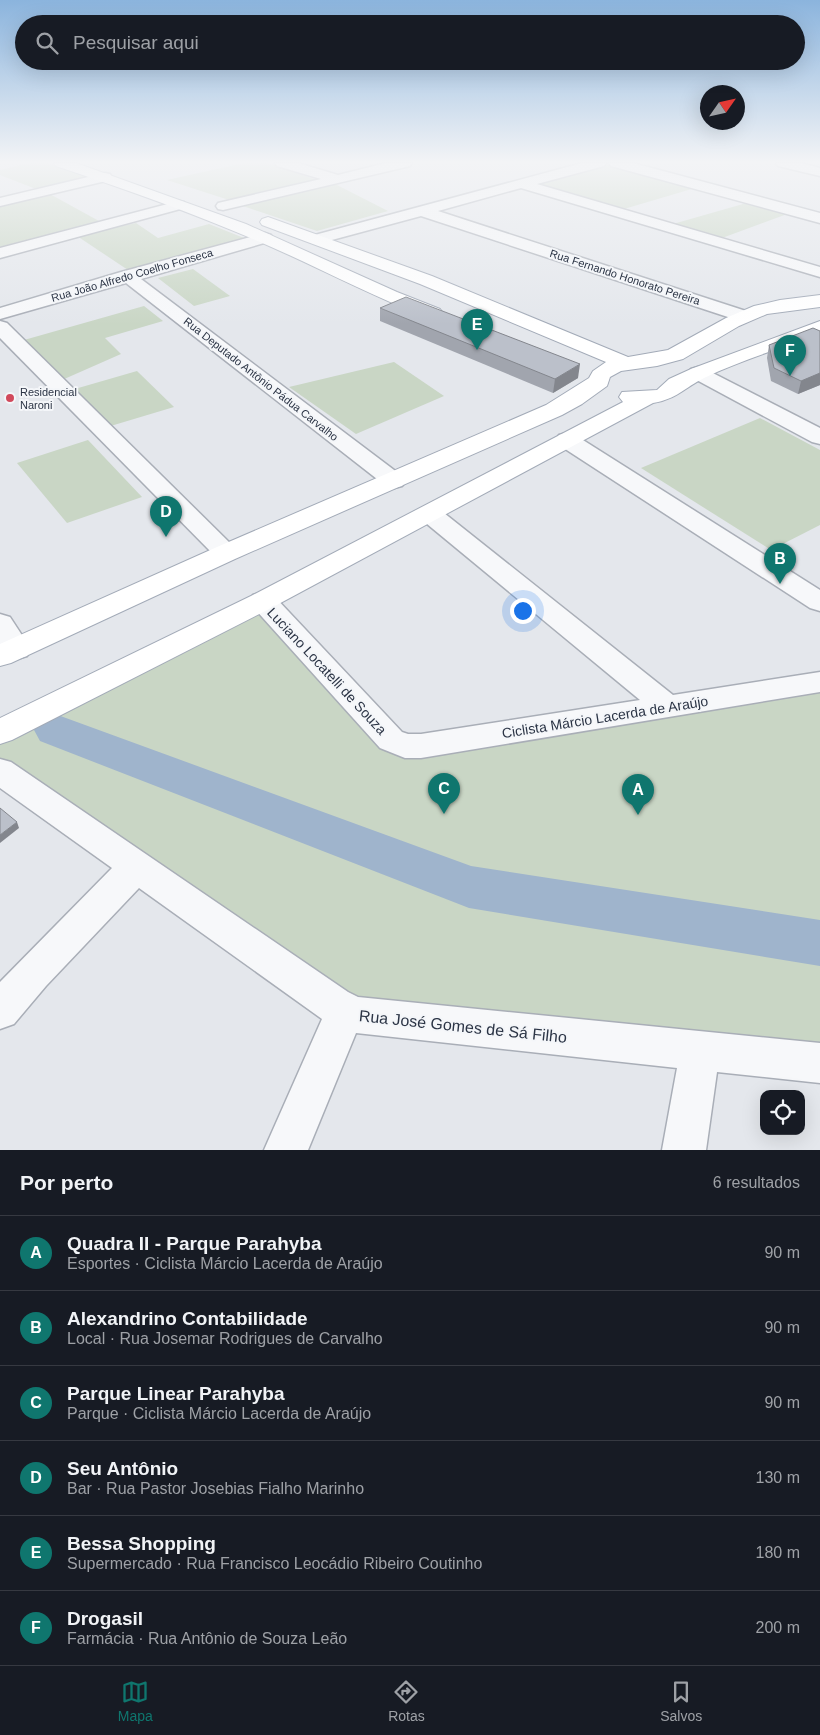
<!DOCTYPE html>
<html lang="pt">
<meta charset="utf-8">
<style>
body{margin:0;font-family:Arial,sans-serif;background:#20242c;color:#f1f3f6}
.controls{position:absolute;right:15px;bottom:15px;display:grid;overflow:hidden;border-radius:10px;box-shadow:0 5px 20px #0002}
.controls button{width:45px;height:45px;display:grid;place-items:center;padding:0;border:0;border-bottom:1px solid #363941;background:#171b24;color:#f1f3f6;font:25px sans-serif}
.compass{position:absolute;left:700px;top:85px;width:45px;height:45px;border-radius:50%;background:#171b24;box-shadow:0 5px 20px #0002;rotate:56deg}
.you{position:absolute;left:522px;top:610px;width:18px;height:18px;margin:-12px;border:4px solid #fff;border-radius:50%;background:#1a73e8;box-shadow:0 0 0 8px #1a73e833}
.badge{display:grid;place-items:center;width:32px;height:32px;border-radius:50%;background:#0f766e;color:#fff;font-size:16px;font-weight:700}
.pin{position:absolute;translate:-50% -41px;filter:drop-shadow(0 1px 2px #0008)}
.pin::after{content:'';position:absolute;top:26px;width:18px;height:15px;background:inherit;clip-path:polygon(0 0,100% 0,50% 100%)}
.list{margin:0;padding:0;list-style:none}
h2{display:flex;justify-content:space-between;align-items:center;height:65px;margin:0;padding:0 20px;font-size:21px}
h2 small{font-size:16px;font-weight:400;color:#9ea1a6}
.list li{display:grid;grid-template-columns:32px 1fr auto;gap:15px;align-items:center;box-sizing:border-box;height:75px;padding:0 20px;border-top:1px solid #363941}
.list b{display:block;font-size:19px;white-space:nowrap}
.list p{margin:0;font-size:16px;white-space:nowrap;color:#9ea1a6}
.list em{font-size:16px;font-style:normal;color:#9ea1a6}
.icon{flex:none;width:28px;height:28px;fill:none;stroke:currentColor;stroke-width:2;stroke-linecap:round;stroke-linejoin:round}
.map{position:relative;flex:none;width:820px;height:1150px;overflow:hidden}
.search{position:absolute;background:#171b24;box-shadow:0 5px 20px #0002;left:15px;right:15px;top:15px;height:55px;display:flex;align-items:center;gap:12px;box-sizing:border-box;padding:0 18px;border-radius:28px;color:#9ea1a6;font-size:19px}
.sheet{height:515px;background:#171b24}
nav{display:flex;justify-content:space-around;align-items:center;box-sizing:border-box;height:70px;border-top:1px solid #363941;background:#171b24;font-size:14px;color:#9ea1a6}
nav a{display:grid;justify-items:center;gap:2px}
nav .on{color:#0f766e}
.map>svg:first-child{display:block}
</style>
<div class="map">
<svg width="820" height="1150" viewBox="0 0 820 1150">
<rect width="100%" height="100%" fill="#e4e7ec"/>
<g fill="#c9d6c5">
<polygon points="30,163 48,163 91,179 36,189 0,175 0,170"/>
<polygon points="244,163 268,163 317,180 229,200 167,180"/>
<polygon points="611,164 695,188 624,209 535,185"/>
<polygon points="333,183 388,211 317,231 240,205"/>
<polygon points="48,193 99,221 0,247 0,205"/>
<polygon points="750,202 790,213 722,238 673,224"/>
<polygon points="136,223 158,238 209,224 244,238 128,270 77,236"/>
<polygon points="193,269 230,296 194,306 158,278"/>
<polygon points="144,306 163,321 105,338 121,354 62,380 17,342"/>
<polygon points="394,362 444,396 356,434 289,387"/>
<polygon points="137,371 174,407 94,431 61,393"/>
<polygon points="760,418 820,450 820,525 771,550 641,468"/>
<polygon points="88,440 142,497 67,523 17,463"/>
<polygon points="259,603 400,753 820,684 820,1057 352,1014 0,764 0,733"/>
</g>
<g fill="none" stroke-linecap="round" stroke-linejoin="round">
<polygon fill="#9fb4cc" fill-rule="evenodd" points="55,714 471,866 820,920 820,966 469,908 40,741 34,730 40,719"/>
<defs>
<g id="minor">
<polygon points="275,163 298,163 338,175 386,163 412,163 410,166 223,210 218,209 216,206 218,203 321,179 277,166"/>
<polygon points="582,163 606,163 604,166 537,184 820,267 820,277 521,188 438,211 749,312 752,316 749,320 743,321 737,320 421,216 317,244 311,242 309,239 311,236"/>
<polygon points="609,163 633,163 820,213 820,223 611,166"/>
<polygon points="776,163 801,163 820,168 820,176 778,166"/>
<polygon points="105,173 110,174 112,177 110,180 0,206 0,198"/>
<polygon points="179,201 184,202 186,205 184,208 0,258 0,248"/>
<polygon points="265,233 271,235 273,238 271,241 141,279 402,476 406,481 402,486 394,488 386,486 126,283 0,319 0,308 121,272"/>
<polygon points="0,321 7,323 235,548 239,553 235,558 226,561 217,558 0,338"/>
<polygon points="698,367 705,369 820,428 820,444 812,442 691,377 688,373 691,369"/>
<polygon points="567,433 575,435 820,590 820,611 810,608 559,445 556,440 559,435"/>
<polygon points="430,507 439,509 673,695 820,672 820,692 421,758 405,758 380,748 253,607 249,601 253,595 263,592 273,595 402,732 408,734 421,734 640,700 421,519 418,514 421,509"/>
<polygon points="0,614 10,617 31,649 27,656 17,659 7,656 0,645"/>
<polygon points="0,759 11,762 348,992 358,997 820,1043 820,1083 717,1072 706,1150 662,1150 677,1068 356,1033 308,1150 264,1150 322,1019 139,888 46,986 14,1024 0,1029 0,982 112,868 0,788"/>
</g>
<g id="major">
<path d="M54,163H76L246,224L397,292L440,309L443,313L440,317L433,319L426,317C369,295 316,266 260,242C193,213 125,189 56,166Z"/>
<polygon points="268,217 432,276 628,357 668,350 726,318 754,306 780,300 820,295 820,307 767,314 739,326 683,359 657,366 621,371 610,377 607,386 582,404 562,415 235,559 11,663 0,666 0,644 217,547 546,405 589,378 593,371 606,362 420,284 262,225 260,222 262,219"/>
<path d="M820,321V334C782,348 741,360 704,378C684,388 677,399 653,403L273,607L12,740L0,744V718L253,595L623,402L619,397L622,392L657,390L669,379L691,369Z"/>
</g>
</defs>
<use href="#minor" stroke="#a9aeb7" stroke-width="3"/>
<use href="#major" stroke="#a3abb8" stroke-width="2"/>
<use href="#minor" fill="#f7f8fa" fill-rule="evenodd"/>
<use href="#major" fill="#fff" fill-rule="evenodd"/>
</g>
<g fill="#a1a5ae">
<polygon points="380,308 578,378 553,393 380,321"/>
<polygon points="820,331 820,385 798,394 771,381 767,358 769,345"/>
</g>
<g fill="#83868d">
<polygon points="580,364 578,378 553,393 555,379"/>
<polygon points="820,371 820,385 798,394 801,381"/>
<polygon points="17,822 19,828 0,843 0,835"/>
</g>
<g fill="#bbc0ca" stroke="#83868d">
<polygon points="406,297 580,364 555,379 380,308"/>
<polygon points="813,328 820,331 820,373 801,381 774,368 769,345"/>
<polygon points="0,808 17,822 0,835"/>
</g>
<linearGradient id="sky" x2="0" y2="1"><stop stop-color="#8bb4dd"/><stop offset="0.5" stop-color="#f3f4f6"/><stop offset="1" stop-color="#f3f4f6" stop-opacity="0"/></linearGradient>
<rect width="820" height="324" fill="url(#sky)"/>
<circle fill="#d1495b" stroke="#f4f6f9" stroke-width="2" cx="10" cy="398" r="5"/>
<g text-anchor="middle" stroke-width="4" stroke-linejoin="round" paint-order="stroke">
<g font-size="11" fill="#2b3445" stroke="#f4f6f9">
<text transform="translate(132 275) rotate(-16)" y="4">Rua João Alfredo Coelho Fonseca</text>
<text transform="translate(625 277) rotate(18)" y="4">Rua Fernando Honorato Pereira</text>
<text transform="translate(261 379) rotate(38)" y="4">Rua Deputado Antônio Pádua Carvalho</text>
</g>
<g font-size="11" fill="#2b3445" stroke="#f4f6f9" text-anchor="start">
<text x="20" y="396">Residencial<tspan x="20" dy="13">Naroni</tspan></text>
</g>
<g font-size="14" fill="#2b3445" stroke="#f4f6f9">
<text transform="translate(327 671) rotate(47)" y="5">Luciano Locatelli de Souza</text>
<text transform="translate(605 717) rotate(-9)" y="5">Ciclista Márcio Lacerda de Araújo</text>
</g>
<g font-size="16" fill="#2b3445" stroke="#f4f6f9">
<text transform="translate(463 1026) rotate(6)" y="6">Rua José Gomes de Sá Filho</text>
</g>
</g>
</svg>
<div class="controls">
<button><svg class="icon" aria-label="locate" viewBox="0 0 24 24"><circle cx="12" cy="12" r="6"/><path d="M12 2v4M12 18v4M2 12h4M18 12h4"/></svg></button>
</div>
<svg class="compass" viewBox="-18 -18 36 36"><path d="M0-13l5 13h-10z" fill="#e53935"/><path d="M0 13l5-13h-10z" fill="#9ea1a6"/></svg>
<div class="you"></div>
<div class="pin badge" style="left:638px;top:815px">A</div>
<div class="pin badge" style="left:780px;top:584px">B</div>
<div class="pin badge" style="left:444px;top:814px">C</div>
<div class="pin badge" style="left:166px;top:537px">D</div>
<div class="pin badge" style="left:477px;top:350px">E</div>
<div class="pin badge" style="left:790px;top:376px">F</div>
<div class="search"><svg class="icon" aria-label="search" viewBox="0 0 24 24"><circle cx="10" cy="10" r="6"/><path d="M15 15l6 6"/></svg>Pesquisar aqui</div>
</div>
<section class="sheet">
<h2>Por perto<small>6 resultados</small></h2>
<ul class="list">
<li><span class="badge">A</span><div><b>Quadra II - Parque Parahyba</b><p>Esportes · Ciclista Márcio Lacerda de Araújo</p></div><em>90 m</em></li>
<li><span class="badge">B</span><div><b>Alexandrino Contabilidade</b><p>Local · Rua Josemar Rodrigues de Carvalho</p></div><em>90 m</em></li>
<li><span class="badge">C</span><div><b>Parque Linear Parahyba</b><p>Parque · Ciclista Márcio Lacerda de Araújo</p></div><em>90 m</em></li>
<li><span class="badge">D</span><div><b>Seu Antônio</b><p>Bar · Rua Pastor Josebias Fialho Marinho</p></div><em>130 m</em></li>
<li><span class="badge">E</span><div><b>Bessa Shopping</b><p>Supermercado · Rua Francisco Leocádio Ribeiro Coutinho</p></div><em>180 m</em></li>
<li><span class="badge">F</span><div><b>Drogasil</b><p>Farmácia · Rua Antônio de Souza Leão</p></div><em>200 m</em></li>
</ul>
</section>
<nav>
<a class="on"><svg class="icon" aria-label="map" viewBox="0 0 24 24"><path d="M3 6l6-2 6 2 6-2v14l-6 2-6-2-6 2zM9 4v14M15 6v14"/></svg>Mapa</a>
<a><svg class="icon" aria-label="directions" viewBox="0 0 24 24"><path d="M12 3l9 9-9 9-9-9zM9 14v-3h6M13 9l2 2-2 2"/></svg>Rotas</a>
<a><svg class="icon" aria-label="saved" viewBox="0 0 24 24"><path d="M7 4h10v16l-5-4-5 4z"/></svg>Salvos</a>
</nav>
